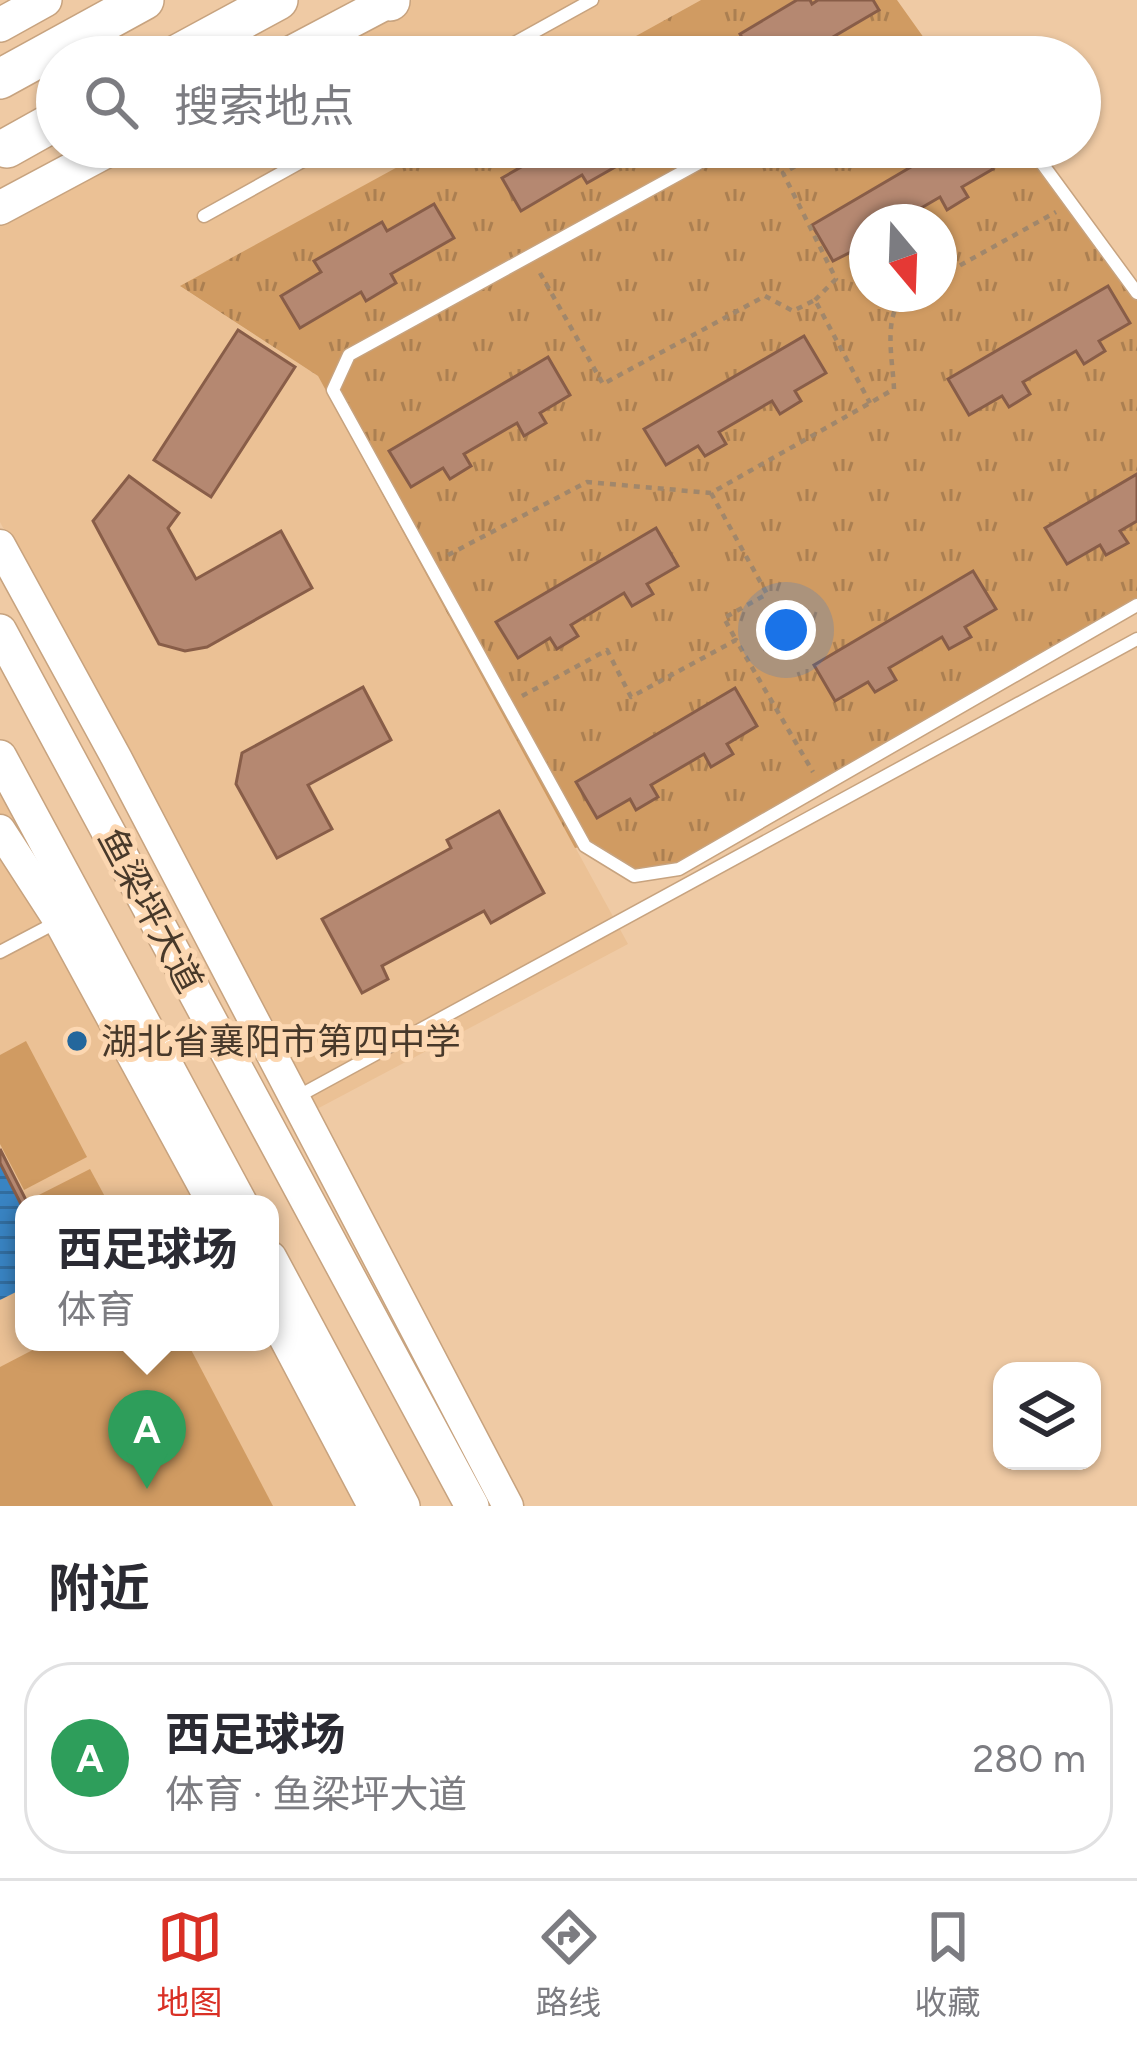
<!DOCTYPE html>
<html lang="zh">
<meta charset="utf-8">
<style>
body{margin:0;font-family:Figtree,"Noto Sans SC",sans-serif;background:#f2f2f3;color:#2b2b33}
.controls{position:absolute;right:36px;bottom:36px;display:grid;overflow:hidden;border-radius:24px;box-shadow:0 3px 9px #0004}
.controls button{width:108px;height:108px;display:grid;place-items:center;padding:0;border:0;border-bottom:3px solid #e1e1e2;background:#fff;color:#2b2b33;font:60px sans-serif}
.compass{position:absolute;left:849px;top:204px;width:108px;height:108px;border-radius:50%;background:#fff;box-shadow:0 3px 9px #0004;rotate:161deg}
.you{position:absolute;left:786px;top:630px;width:42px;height:42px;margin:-30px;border:9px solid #fff;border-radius:50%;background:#1a73e8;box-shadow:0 0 0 18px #1a73e833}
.badge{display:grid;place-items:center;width:78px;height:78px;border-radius:50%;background:#d93025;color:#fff;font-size:39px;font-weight:700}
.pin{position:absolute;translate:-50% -99px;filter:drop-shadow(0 3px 6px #0008)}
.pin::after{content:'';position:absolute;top:63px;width:42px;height:36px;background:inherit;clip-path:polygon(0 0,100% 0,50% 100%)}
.popup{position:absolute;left:15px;top:1195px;width:264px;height:156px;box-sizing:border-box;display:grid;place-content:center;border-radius:24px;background:#fff;filter:drop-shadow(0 3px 9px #0005);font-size:39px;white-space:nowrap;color:#7c7c81}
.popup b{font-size:45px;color:#2b2b33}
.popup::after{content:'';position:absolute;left:50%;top:100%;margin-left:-24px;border:24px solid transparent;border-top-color:#fff}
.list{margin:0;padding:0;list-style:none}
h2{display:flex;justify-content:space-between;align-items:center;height:156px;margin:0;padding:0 48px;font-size:51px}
h2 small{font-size:39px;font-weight:400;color:#7c7c81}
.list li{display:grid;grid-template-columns:78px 1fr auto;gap:36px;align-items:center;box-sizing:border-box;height:192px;margin:0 24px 24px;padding:0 24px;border:3px solid #e1e1e2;border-radius:48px}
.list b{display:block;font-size:45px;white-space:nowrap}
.list p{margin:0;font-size:39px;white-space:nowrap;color:#7c7c81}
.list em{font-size:39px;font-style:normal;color:#7c7c81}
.icon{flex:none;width:66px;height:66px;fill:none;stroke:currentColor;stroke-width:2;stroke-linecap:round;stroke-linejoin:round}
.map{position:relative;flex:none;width:1137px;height:1506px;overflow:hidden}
.search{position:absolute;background:#fff;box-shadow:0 3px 9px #0004;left:36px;right:36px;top:36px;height:132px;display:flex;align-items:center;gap:30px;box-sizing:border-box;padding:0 42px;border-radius:66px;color:#7c7c81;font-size:45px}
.sheet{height:372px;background:#fff}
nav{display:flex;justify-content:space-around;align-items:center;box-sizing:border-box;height:168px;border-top:3px solid #e1e1e2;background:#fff;font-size:33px;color:#7c7c81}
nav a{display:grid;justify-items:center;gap:6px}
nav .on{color:#d93025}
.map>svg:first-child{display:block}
</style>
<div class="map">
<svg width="1137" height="1506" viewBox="0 0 1137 1506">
<defs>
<pattern id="grass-tufts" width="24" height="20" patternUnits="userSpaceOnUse" patternTransform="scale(3)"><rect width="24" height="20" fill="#d09b62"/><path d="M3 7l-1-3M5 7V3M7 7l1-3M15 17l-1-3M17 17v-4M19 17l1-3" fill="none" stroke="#ab7f51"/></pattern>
<pattern id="water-rules" width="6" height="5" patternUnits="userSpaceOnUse" patternTransform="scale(3)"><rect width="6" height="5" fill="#3984c3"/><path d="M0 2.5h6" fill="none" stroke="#326d9f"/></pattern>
</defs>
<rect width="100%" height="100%" fill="#efcaa4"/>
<g fill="#ebc195">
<polygon points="412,0 701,0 598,57 304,57"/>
<polygon points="132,147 434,147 181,287 318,376 628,944 315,1110 0,522 0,216"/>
<polygon points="0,757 241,1204 24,1204 24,1342 270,1342 270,1258 403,1506 0,1506"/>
</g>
<g fill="url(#grass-tufts)" fill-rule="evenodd">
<polygon points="701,0 897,0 929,45 961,57 598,57"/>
<path d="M434,147H1030L1137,293V602L679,869L634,876L585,846L575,848L318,376L180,286ZM867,222H939V294H867Z"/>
</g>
<g fill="#d09b62">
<polygon points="26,1041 87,1157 24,1190 0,1144 0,1055"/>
<polygon points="90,1169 109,1204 28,1204 27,1201"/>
<polygon points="48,1342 187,1342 273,1506 0,1506 0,1367"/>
</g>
<polygon fill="url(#water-rules)" points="0,1163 24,1210 24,1288 0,1300"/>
<g fill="#b58871" stroke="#885d48" stroke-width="3">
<polygon points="797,0 810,0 812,4 818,0 873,0 879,10 816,47 819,57 725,57 746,45 740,34"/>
<polygon points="537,147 629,147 612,157 617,166 587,183 582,175 521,211 502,178 542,155"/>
<polygon points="945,147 980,147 993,169 962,187 968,197 947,210 940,197 897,222 867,222 867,244 833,261 812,225"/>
<polygon points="434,204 454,238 391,274 396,283 366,301 361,292 300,328 281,296 321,272 314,261 382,222 387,231"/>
<polygon points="1108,286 1130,323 1099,341 1105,351 1084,364 1076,351 1023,382 1030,394 1009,407 1002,396 969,415 948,379"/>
<polygon points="238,330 295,367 211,497 154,460"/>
<polygon points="804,336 826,373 795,391 801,401 780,414 772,401 719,432 726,444 705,456 698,446 666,465 644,429"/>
<polygon points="548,357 570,395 540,413 546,423 524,436 517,423 464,454 471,466 450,479 443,468 411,487 389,451"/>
<polygon points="1137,474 1137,521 1120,531 1128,543 1106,555 1100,545 1067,564 1045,528"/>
<polygon points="129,476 179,513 168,528 196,579 281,531 312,588 207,647 185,651 159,644 93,521"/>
<polygon points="656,528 678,566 647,584 653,594 632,606 624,593 571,625 578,636 557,649 550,638 518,658 496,622"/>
<polygon points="973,571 996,609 965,627 971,637 949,649 942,637 889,668 896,680 875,692 868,682 835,701 814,665"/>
<polygon points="363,687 391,740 308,785 332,829 277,858 236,784 242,753"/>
<polygon points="735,688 757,726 727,744 733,754 711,767 704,754 651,785 658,797 636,810 630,799 597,818 576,782"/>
<polygon points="499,811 544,893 491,923 484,911 382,966 388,979 362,993 322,919 451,848 447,840"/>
<polygon points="0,1149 28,1204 24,1204 24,1210 0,1163"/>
</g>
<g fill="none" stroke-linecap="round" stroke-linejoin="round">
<defs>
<g id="service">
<polyline points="489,57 592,0"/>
<polyline points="893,57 929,46 961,57"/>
<polyline points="728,147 349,355 333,390 585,846 634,876 679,869 1137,605"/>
<polyline points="1030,147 1137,293"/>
<polyline points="204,216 328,147"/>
<polyline points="0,952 57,922"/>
<polyline points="295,1098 1137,639"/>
</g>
<g id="tertiary">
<polyline points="0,545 117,759 508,1506"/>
<polyline points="0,830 59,921 213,1204"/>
<polyline points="270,1311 373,1506"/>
</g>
<g id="secondary">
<polyline points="0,25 45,0"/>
<polyline points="283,57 391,0"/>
<polyline points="0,208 114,147"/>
<polyline points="0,631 472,1506"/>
<polyline points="0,757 241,1204"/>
<polyline points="270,1258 403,1506"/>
</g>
<g id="trunk">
<polyline points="390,1 390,0"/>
<polyline points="173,57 278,0"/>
<polyline points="0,79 144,0"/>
<polyline points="7,148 57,120"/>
</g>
</defs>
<use href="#service" stroke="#c7a37f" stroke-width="15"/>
<use href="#tertiary" stroke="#c7a37f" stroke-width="33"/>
<use href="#secondary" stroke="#c7a37f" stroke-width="36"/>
<use href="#trunk" stroke="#c7a37f" stroke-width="42"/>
<g stroke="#a1876b" stroke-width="4.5" stroke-dasharray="6 6" stroke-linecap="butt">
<polyline points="540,273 603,384 765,296 793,311 815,300 870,403"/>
<polyline points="939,277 1056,212"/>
<polyline points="815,300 836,279 783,173 830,147"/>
<polyline points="711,493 767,594 724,618 736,640"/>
<path d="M448,555L587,482L711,493L870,403L894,389C893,361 881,310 908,294"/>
<polyline points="522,696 607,650 631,697 736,640 813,772"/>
</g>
<use href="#service" stroke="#fff" stroke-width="12"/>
<use href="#tertiary" stroke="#fff" stroke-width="30"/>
<use href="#secondary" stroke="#fff" stroke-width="33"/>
<use href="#trunk" stroke="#fff" stroke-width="39"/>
</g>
<circle fill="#24679c" stroke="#fcd7b1" stroke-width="4.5" cx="77" cy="1041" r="12"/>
<g text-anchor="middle" stroke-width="10" stroke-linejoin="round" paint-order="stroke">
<g font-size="36" fill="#48392a" stroke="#fcd7b1">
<text transform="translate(151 910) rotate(62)" y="13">鱼梁坪大道</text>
</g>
<g font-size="36" fill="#48392a" stroke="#fcd7b1" text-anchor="start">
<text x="101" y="1054">湖北省襄阳市第四中学</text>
</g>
</g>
</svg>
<div class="controls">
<button><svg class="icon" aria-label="layers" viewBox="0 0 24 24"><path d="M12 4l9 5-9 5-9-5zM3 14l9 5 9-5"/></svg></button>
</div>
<svg class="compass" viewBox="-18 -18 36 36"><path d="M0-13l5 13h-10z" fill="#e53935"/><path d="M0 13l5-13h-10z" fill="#7c7c81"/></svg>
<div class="you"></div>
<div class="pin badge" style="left:147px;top:1489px;background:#2e9e5b">A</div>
<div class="popup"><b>西足球场</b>体育</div>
<div class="search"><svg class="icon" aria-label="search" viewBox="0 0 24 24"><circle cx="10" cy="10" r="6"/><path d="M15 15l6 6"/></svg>搜索地点</div>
</div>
<section class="sheet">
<h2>附近<small></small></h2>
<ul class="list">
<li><span class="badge" style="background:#2e9e5b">A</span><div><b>西足球场</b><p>体育 · 鱼梁坪大道</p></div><em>280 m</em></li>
</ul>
</section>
<nav>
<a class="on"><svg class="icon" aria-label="map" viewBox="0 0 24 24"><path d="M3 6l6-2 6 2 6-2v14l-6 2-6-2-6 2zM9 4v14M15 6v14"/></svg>地图</a>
<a><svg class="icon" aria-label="directions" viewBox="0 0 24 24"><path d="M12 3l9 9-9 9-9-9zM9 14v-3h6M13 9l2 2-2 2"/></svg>路线</a>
<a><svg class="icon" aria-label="saved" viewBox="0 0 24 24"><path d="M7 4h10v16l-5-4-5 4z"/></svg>收藏</a>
</nav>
